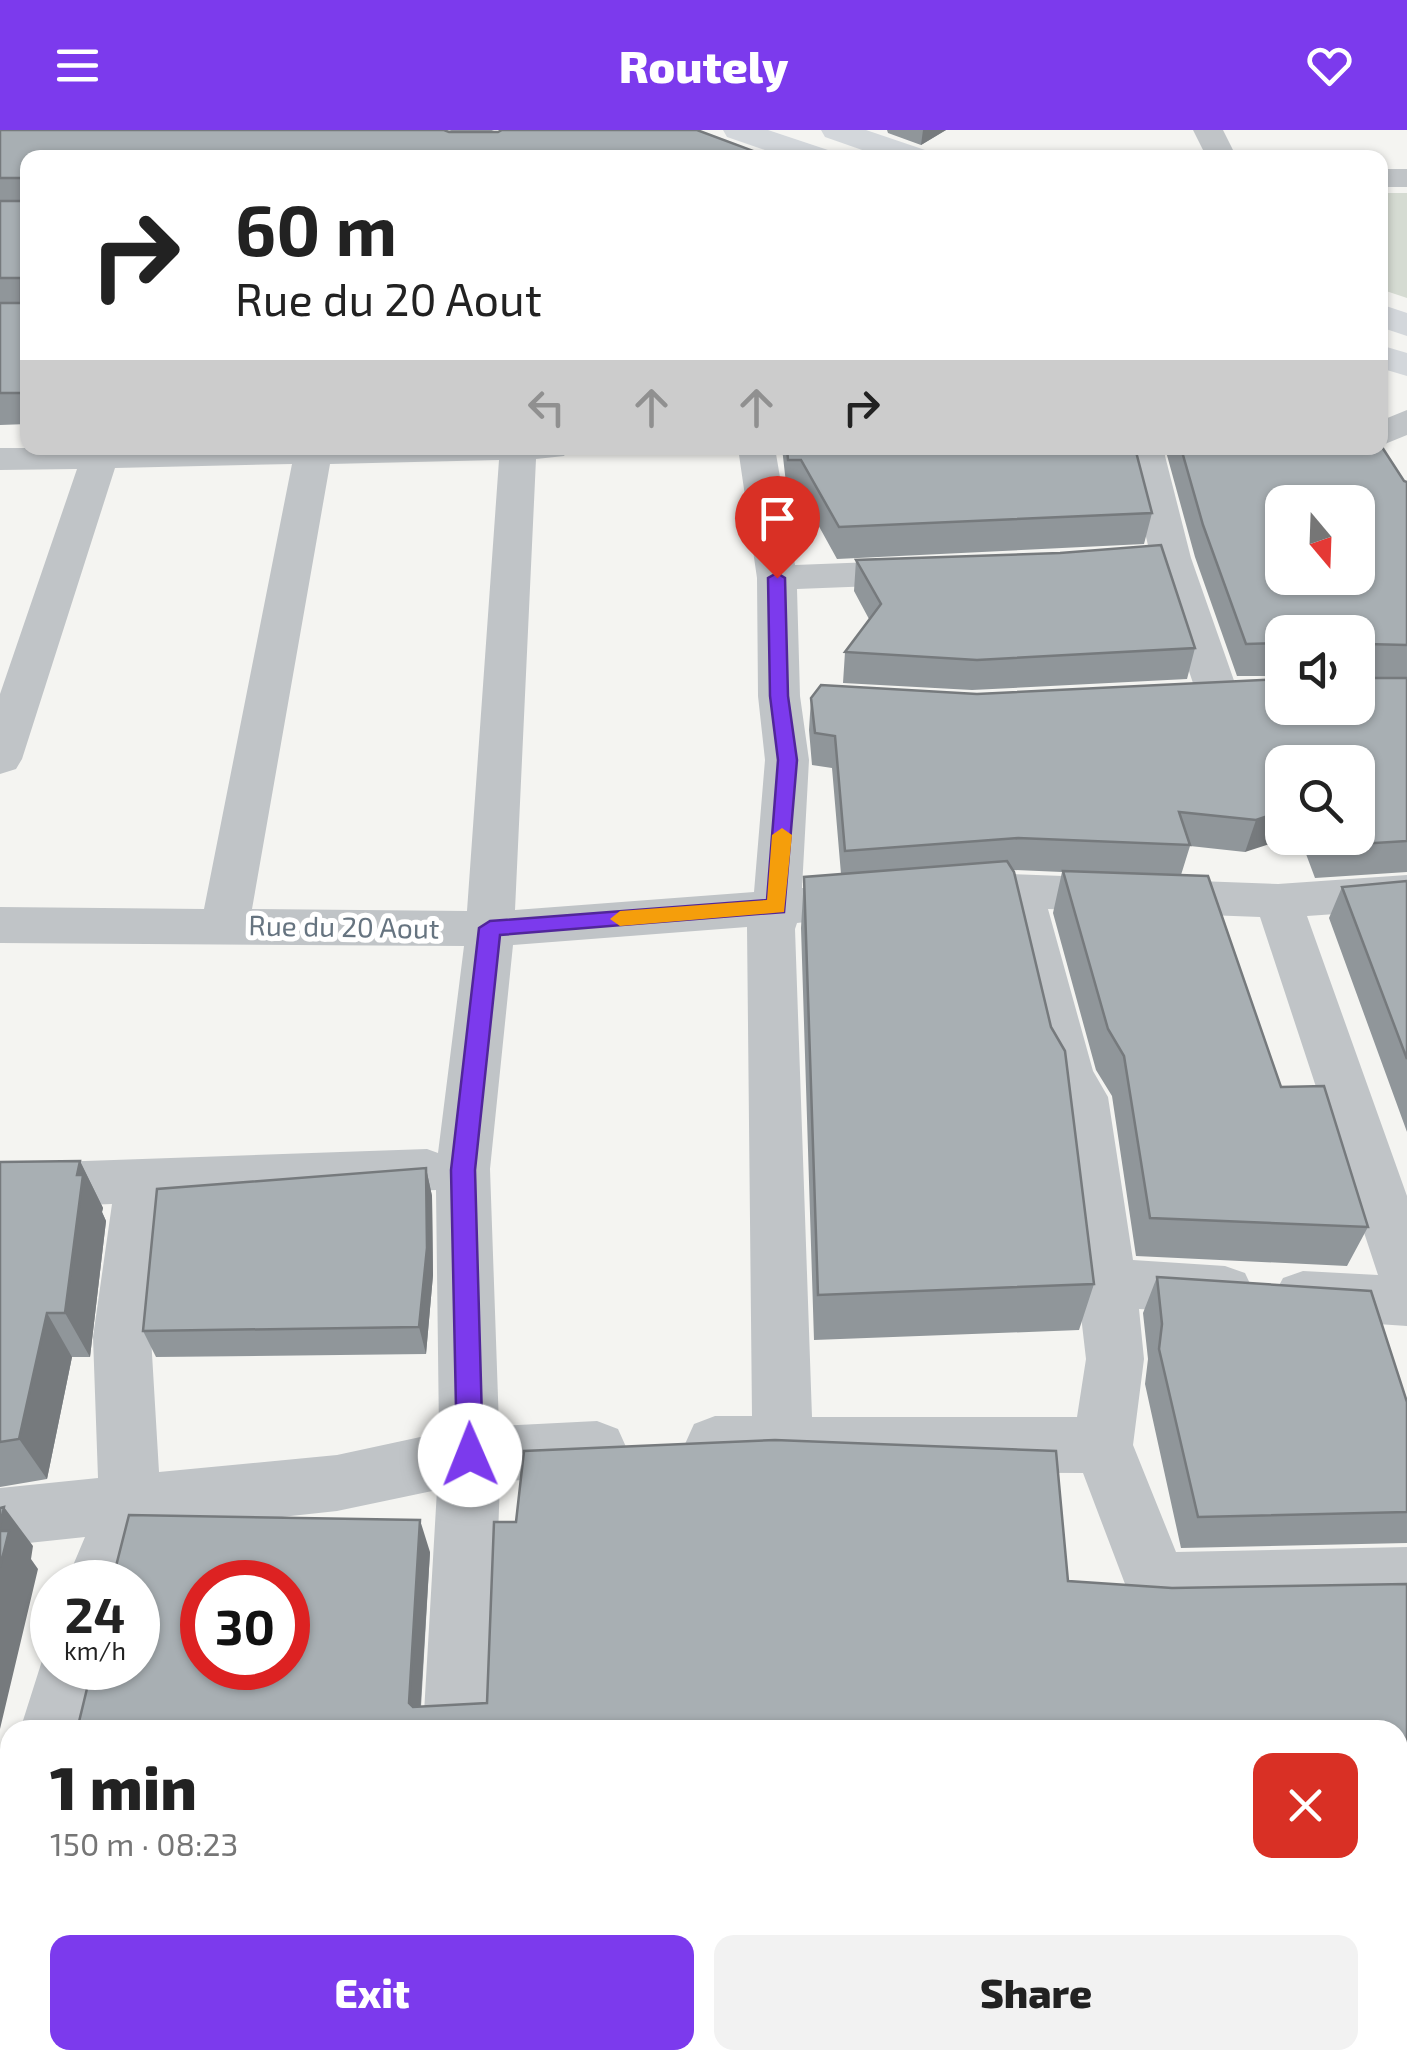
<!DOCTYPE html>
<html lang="en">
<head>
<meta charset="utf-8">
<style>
	:root { --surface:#fff; --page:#f2f2f2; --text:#222; --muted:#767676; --accent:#7c3aed }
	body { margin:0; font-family:"Exo 2",sans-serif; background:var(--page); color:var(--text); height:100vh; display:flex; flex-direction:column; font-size:38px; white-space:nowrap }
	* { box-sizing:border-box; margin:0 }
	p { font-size:32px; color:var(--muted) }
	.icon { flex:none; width:55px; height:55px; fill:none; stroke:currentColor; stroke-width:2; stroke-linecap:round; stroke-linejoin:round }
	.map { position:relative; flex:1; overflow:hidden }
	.sheet { position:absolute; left:0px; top:1590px; width:1408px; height:350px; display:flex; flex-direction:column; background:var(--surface); border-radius:30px 30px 0 0; box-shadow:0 2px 8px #0004 }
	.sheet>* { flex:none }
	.banner { position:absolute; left:20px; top:20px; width:1368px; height:305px; border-radius:20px; box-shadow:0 2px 8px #0004; background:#fff; color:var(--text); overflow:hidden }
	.needle { width:65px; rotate:161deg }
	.controls { position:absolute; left:1265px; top:355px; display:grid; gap:20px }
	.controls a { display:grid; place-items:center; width:110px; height:110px; border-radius:20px; background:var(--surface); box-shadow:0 2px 8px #0004; font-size:50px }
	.speed { position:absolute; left:30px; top:1430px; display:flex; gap:20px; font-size:50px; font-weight:700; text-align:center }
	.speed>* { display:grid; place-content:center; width:130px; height:130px; border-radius:50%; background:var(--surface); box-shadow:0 2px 8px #0004; line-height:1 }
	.speed small { font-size:25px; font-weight:400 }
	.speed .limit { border:15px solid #d22; background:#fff; color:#111 }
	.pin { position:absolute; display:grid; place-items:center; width:85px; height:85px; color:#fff; margin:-102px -42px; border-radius:50% 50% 50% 0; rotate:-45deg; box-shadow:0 0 10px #0007 }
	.pin .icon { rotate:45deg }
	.me { position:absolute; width:110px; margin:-55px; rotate:359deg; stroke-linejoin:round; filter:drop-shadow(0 0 8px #0008) }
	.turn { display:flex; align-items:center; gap:35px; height:210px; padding:0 50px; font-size:45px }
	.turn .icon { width:130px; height:130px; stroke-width:2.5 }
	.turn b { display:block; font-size:70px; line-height:85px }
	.lanes { display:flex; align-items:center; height:95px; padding:0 50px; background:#0003; justify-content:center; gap:50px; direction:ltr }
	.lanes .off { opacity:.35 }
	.round { display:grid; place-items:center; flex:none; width:105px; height:105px; border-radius:20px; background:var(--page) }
	.overview { display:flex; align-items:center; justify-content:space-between; height:170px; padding:0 50px }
	h1 { font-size:60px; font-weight:800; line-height:75px }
	.primary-button { display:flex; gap:20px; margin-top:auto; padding:20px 50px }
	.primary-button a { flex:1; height:115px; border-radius:20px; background:var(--accent); color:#fff; font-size:40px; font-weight:800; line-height:115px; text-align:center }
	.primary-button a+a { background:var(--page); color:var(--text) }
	header { display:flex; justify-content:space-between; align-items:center; height:130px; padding:0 50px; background:var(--accent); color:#fff; font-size:45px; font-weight:800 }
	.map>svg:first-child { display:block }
	.green { fill:#d5dbd2 }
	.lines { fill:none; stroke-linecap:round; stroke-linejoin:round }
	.minor { fill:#c0c4c7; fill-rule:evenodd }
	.primary { fill:#d3d7db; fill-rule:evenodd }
	.wall { fill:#90969a }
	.shaded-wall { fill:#767a7d }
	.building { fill:#a8afb3; stroke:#767a7d; stroke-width:2.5; fill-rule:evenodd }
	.route { fill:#7c3aed; stroke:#51269a; stroke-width:2.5 }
	.slow { fill:#f59e0b }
	.labels { text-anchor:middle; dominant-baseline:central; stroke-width:10; stroke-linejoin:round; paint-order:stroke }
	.street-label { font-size:28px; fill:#667480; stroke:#fff }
</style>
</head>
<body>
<header><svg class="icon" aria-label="menu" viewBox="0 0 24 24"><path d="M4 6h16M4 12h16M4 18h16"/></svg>Routely<svg class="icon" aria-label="heart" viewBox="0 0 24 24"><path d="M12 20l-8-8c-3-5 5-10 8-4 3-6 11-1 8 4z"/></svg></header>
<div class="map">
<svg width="1407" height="1940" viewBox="0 0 1407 1940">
	<rect width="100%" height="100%" fill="#f4f4f1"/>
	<!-- green -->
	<path class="green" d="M 1380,63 L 1407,63 L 1407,168 L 1380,159 Z"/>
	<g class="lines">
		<!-- minor -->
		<path class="minor" d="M 1193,0 L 1223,0 L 1237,28 L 1207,28 Z
			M 1380,39 L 1407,39 L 1407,57 L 1380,57 Z
			M 1407,280 L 1407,305 L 1380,316 L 1380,291 Z
			M 0,318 L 569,318 L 564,326 L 536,329 L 515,780 L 754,762 L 765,630 L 758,566 L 757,448 L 738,318 L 775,318 L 795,435 L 925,430 L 939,434 L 945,442 L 939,450 L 925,454 L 797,459 L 800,566 L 809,630 L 802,758 L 871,753 L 888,758 L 895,770 L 888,782 L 797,793 L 795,799 L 812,1287 L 1077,1287 L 1086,1229 L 1056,970 L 1042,946 L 1007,792 L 999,779 L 949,782 L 932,777 L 925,765 L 932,753 L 1012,744 L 1278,754 L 1407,745 L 1407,779 L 1307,786 L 1407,1066 L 1407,1196 L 1303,1189 L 1283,1182 L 1274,1165 L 1283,1148 L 1303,1141 L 1378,1145 L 1260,787 L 1048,779 L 1093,941 L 1108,967 L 1133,1130 L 1225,1136 L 1245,1143 L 1253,1160 L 1245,1177 L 1225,1184 L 1139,1179 L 1144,1229 L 1133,1315 L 1176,1422 L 1407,1417 L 1407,1479 L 1156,1484 L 1133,1475 L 1083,1343 L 715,1342 L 694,1334 L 685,1314 L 694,1294 L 715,1286 L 752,1286 L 747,797 L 513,815 L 490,1039 L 499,1296 L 597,1291 L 618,1299 L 627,1319 L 618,1339 L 597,1347 L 500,1351 L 491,1600 L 423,1600 L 437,1360 L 337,1381 L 150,1401 L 130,1452 L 66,1452 L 85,1407 L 0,1416 L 0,1358 L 98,1348 L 93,1207 L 112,1074 L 0,1078 L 0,1034 L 427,1019 L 438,1023 L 464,816 L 0,813 L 0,777 L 204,779 L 292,334 L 115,338 L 22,629 L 16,639 L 0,644 L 0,564 L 77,339 L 0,340 ZM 499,330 L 467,781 L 252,779 L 330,334 ZM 436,1060 L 439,1303 L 337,1325 L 159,1342 L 151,1207 L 167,1072 Z
			M 1125,318 L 1163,318 L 1191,428 L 1238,562 L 1232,572 L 1217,576 L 1202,572 L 1196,562 L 1151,428 Z
			M 52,1513 L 52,1538 L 103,1538 L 88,1600 L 20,1600 L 47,1515 Z
			M 10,1744 L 10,1852 L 0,1856 L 0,1748 Z
			M 1407,1818 L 1407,1892 L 1398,1893 L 1398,1819 Z
			M 398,1930 L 474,1930 L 473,1940 L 397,1940 Z"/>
		<!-- primary -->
		<path class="primary" d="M 723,0 L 768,0 L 831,21 L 835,28 L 788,28 L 727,7 Z
			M 821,0 L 866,0 L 928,21 L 932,28 L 885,28 L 825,7 Z
			M 1380,174 L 1407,183 L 1407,206 L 1380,197 Z
			M 1380,215 L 1407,223 L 1407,246 L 1380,238 Z"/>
	</g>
	<!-- wall -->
	<path class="wall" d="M 0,0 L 449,2 L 455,2 L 448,0 L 494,0 L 489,2 L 697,0 L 28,28 L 28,294 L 0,295 Z
		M 887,0 L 946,0 L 921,15 L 888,3 Z
		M 782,318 L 1135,318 L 1152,383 L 1144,414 L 837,429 L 800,362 L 787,362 Z
		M 1165,318 L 1380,318 L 1404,351 L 1407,352 L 1407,547 L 1367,547 L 1407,548 L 1407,742 L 1315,748 L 1300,708 L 1358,708 L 1358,632 L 1245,722 L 1190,716 L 1181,745 L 1281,957 L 1368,1097 L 1347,1136 L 1136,1126 L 1112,966 L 1096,940 L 1053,783 L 1062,742 L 1013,740 L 1094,1154 L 1079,1200 L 814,1210 L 801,798 L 804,747 L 841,744 L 832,638 L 812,635 L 809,600 L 811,568 L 977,564 L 1358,578 L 1282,502 L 1282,546 L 1237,546 L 1195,427 Z
		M 856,430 L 1195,518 L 1187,549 L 972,560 L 843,553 L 845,522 L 869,489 L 854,461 Z
		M 1407,751 L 1407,1002 L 1329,788 L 1342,757 Z
		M 80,1031 L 103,1078 L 102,1082 L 106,1091 L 90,1227 L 72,1227 L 47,1349 L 0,1357 L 0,1032 Z
		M 426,1038 L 432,1066 L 433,1145 L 426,1224 L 156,1227 L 143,1201 Z
		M 1157,1147 L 1407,1272 L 1407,1413 L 1181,1418 L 1145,1254 L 1148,1229 L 1143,1183 Z
		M 430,1422 L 421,1577 L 487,1573 L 1068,1451 L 1172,1458 L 1407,1454 L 1407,1770 L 1398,1770 L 1398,1600 L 77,1600 Z
		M 1407,1893 L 1407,1940 L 1404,1940 L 1398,1909 L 1398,1899 Z
		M 1034,1930 L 1251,1930 L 1253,1940 L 1035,1940 Z"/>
	<!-- shaded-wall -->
	<path class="shaded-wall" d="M 923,0 L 946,0 L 921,15 Z
		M 1282,681 L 1282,708 L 1288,708 L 1245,722 L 1256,690 Z
		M 80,1031 L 103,1078 L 102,1082 L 106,1091 L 90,1227 L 65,1183 L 77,1045 Z
		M 426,1038 L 432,1066 L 433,1145 L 426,1224 L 419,1197 Z
		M 47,1183 L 72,1227 L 47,1349 L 19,1309 Z
		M 4,1377 L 33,1416 L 31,1429 L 38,1439 L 0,1599 L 0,1397 Z
		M 420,1390 L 430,1422 L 419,1600 L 409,1573 Z
		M 354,1930 L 370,1930 L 368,1940 L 352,1940 Z"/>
	<!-- building -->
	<path class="building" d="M 0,0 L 444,0 L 449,2 L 498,2 L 502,0 L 697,0 L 772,28 L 28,28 L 28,263 L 0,263 L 0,173 L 21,173 L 21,148 L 0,148 L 0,71 L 22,71 L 22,48 L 0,48 Z
		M 1380,314 L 1404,351 L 1407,352 L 1407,515 L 1367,514 L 1367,548 L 1407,548 L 1407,711 L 1327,716 L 1324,708 L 1358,708 L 1358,632 L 1282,632 L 1282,681 L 1256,690 L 1179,682 L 1190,715 L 1018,708 L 845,721 L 835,606 L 815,603 L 811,568 L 821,555 L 977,564 L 1282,549 L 1282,578 L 1358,578 L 1358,502 L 1282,502 L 1282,513 L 1246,514 L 1203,395 L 1181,318 L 1380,318 ZM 1282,372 L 1358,372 L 1358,448 L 1282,448 Z
		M 787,318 L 1135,318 L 1152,383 L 839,397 L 801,330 L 788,330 Z
		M 1161,415 L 1195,518 L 977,530 L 845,522 L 881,474 L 856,430 L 1060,423 Z
		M 1007,731 L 1014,742 L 1051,897 L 1065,921 L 1094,1154 L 818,1165 L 804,747 Z
		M 1063,741 L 1208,746 L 1281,957 L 1324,956 L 1368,1097 L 1150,1088 L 1124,926 L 1108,899 Z
		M 1407,751 L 1407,929 L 1342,757 Z
		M 80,1031 L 77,1045 L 83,1045 L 65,1183 L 47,1183 L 19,1309 L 0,1312 L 0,1032 Z
		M 426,1038 L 427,1118 L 419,1197 L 143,1201 L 157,1059 Z
		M 1157,1147 L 1371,1161 L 1407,1272 L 1407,1382 L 1198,1387 L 1159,1219 L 1162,1194 Z
		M 775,1310 L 1056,1321 L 1068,1451 L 1172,1458 L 1407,1454 L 1407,1747 L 1398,1747 L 1398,1600 L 77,1600 L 92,1538 L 138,1538 L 138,1452 L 112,1452 L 129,1385 L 420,1390 L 409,1573 L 413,1577 L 487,1573 L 494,1392 L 516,1392 L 524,1321 ZM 202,1452 L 288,1452 L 288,1538 L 202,1538 Z
		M 4,1377 L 0,1397 L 0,1378 Z
		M 0,1401 L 9,1401 L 0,1437 Z
		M 10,1875 L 10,1930 L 354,1930 L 352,1940 L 0,1940 L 0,1916 Z
		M 1046,1930 L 1251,1930 L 1253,1940 L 1047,1940 Z
		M 909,1935 L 910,1940 L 863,1940 Z"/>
	<!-- route -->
	<path class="route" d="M 777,443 L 785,448 L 788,566 L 797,630 L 784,782 L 500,805 L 475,1040 L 483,1325 L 479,1334 L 470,1337 L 460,1334 L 457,1325 L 451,1040 L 479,798 L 490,791 L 767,770 L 778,630 L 770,566 L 768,448 Z"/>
	<!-- slow -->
	<path class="slow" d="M 782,698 L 792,705 L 784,782 L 620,796 L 610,789 L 620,781 L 767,770 L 772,705 Z"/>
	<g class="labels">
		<!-- street labels -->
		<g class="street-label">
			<text transform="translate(344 796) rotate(1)">Rue du 20 Aout</text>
		</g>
	</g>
</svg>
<div class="controls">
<a><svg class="needle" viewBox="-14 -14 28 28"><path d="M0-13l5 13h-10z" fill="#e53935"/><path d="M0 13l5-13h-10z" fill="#767676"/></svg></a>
<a><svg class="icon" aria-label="sound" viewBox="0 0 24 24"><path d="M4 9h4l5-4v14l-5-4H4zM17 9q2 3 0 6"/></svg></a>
<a><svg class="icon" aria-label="search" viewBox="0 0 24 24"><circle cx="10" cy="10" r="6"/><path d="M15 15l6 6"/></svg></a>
</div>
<div class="speed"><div>24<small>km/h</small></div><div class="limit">30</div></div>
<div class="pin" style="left:777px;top:448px;background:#d93025"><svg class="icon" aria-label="arrive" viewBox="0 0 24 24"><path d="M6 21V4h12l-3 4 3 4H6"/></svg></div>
<svg class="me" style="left:470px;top:1325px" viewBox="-20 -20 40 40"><circle r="19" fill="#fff"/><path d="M0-13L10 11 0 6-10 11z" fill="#7c3aed"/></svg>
<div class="banner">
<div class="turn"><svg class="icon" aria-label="right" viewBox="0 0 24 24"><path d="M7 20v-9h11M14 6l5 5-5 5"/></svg><div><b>60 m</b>Rue du 20 Aout</div></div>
<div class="lanes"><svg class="icon off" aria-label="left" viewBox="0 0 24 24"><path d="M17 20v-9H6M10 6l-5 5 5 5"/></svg><svg class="icon off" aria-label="ahead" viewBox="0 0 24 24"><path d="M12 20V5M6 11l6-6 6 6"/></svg><svg class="icon off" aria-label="ahead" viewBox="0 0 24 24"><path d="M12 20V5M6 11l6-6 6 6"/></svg><svg class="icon" aria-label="right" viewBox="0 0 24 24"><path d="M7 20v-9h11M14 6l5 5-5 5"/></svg></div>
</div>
<section class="sheet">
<div class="overview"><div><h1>1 min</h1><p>150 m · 08:23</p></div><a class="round" style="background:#d93025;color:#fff"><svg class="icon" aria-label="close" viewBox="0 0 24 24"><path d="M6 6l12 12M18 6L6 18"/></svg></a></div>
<div class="primary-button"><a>Exit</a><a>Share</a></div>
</section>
</div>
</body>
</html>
